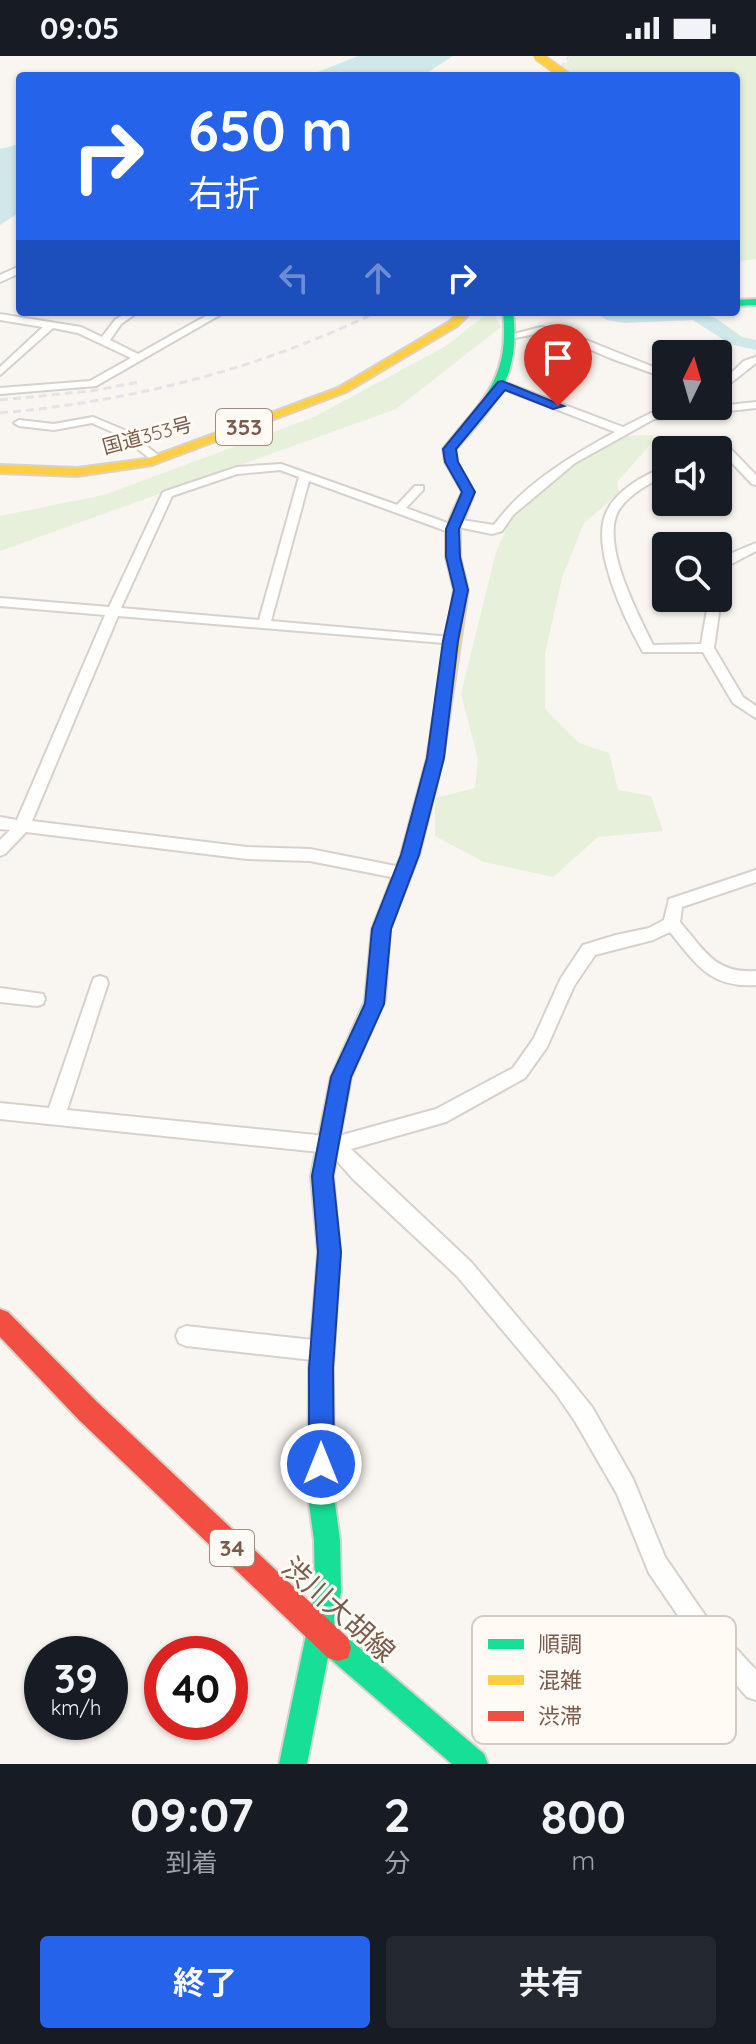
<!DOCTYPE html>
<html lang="ja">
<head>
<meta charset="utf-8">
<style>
	:root { --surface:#171b24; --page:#242831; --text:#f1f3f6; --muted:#9ea1a6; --accent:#2563eb }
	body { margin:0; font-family:Quicksand,"Noto Sans JP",sans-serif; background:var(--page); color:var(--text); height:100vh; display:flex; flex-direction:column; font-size:30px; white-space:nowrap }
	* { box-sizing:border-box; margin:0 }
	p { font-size:26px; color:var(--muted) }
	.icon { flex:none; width:44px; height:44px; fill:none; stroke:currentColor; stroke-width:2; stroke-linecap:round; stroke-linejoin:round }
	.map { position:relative; height:1708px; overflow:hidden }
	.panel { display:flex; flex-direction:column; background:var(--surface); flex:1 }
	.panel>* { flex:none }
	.banner { position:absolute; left:16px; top:16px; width:724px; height:244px; border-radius:8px; box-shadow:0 2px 6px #0004; background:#2563eb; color:#fff; overflow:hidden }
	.needle { width:52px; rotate:5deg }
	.controls { position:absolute; left:652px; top:284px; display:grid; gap:16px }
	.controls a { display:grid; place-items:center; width:80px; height:80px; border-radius:8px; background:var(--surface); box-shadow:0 2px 6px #0004; font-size:40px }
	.speed { position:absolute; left:24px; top:1580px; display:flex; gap:16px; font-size:40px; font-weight:700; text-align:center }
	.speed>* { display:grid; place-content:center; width:104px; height:104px; border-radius:50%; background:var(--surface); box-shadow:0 2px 6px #0004; line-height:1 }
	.speed small { font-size:20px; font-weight:400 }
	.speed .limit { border:12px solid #d22; background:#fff; color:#111 }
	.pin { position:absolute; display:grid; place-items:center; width:68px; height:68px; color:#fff; margin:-82px -34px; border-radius:50% 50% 50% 0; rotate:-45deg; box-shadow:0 0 8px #0007 }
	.pin .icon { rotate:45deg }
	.me { position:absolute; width:88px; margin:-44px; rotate:0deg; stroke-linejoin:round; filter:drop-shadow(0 0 6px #0008) }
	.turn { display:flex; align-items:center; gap:28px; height:168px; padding:0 40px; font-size:36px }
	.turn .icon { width:104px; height:104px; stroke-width:2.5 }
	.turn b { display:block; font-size:56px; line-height:68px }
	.lanes { display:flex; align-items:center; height:76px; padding:0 40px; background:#0003; justify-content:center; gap:40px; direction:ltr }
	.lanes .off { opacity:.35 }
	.eta { display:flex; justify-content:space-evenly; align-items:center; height:136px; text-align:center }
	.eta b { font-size:48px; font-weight:700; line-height:56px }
	.primary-button { display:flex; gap:16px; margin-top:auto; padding:16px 40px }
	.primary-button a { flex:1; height:92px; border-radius:8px; background:var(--accent); color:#fff; font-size:32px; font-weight:700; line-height:92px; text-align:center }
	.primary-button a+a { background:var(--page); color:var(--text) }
	.status { display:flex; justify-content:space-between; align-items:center; height:56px; padding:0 40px; background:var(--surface); direction:ltr }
	.status svg { height:22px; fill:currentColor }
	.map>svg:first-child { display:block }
	.green { fill:#e7f0db }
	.water { fill:#d0e8ea }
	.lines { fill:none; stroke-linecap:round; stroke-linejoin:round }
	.river { fill:#d0e8ea; fill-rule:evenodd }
	.street-casing { stroke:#d7d1cb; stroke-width:4 }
	.fast-casing { stroke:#d9d2cb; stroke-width:4 }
	.slow-casing { stroke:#d9d2cb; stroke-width:4 }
	.jam-casing { stroke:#d9d2cb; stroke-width:4 }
	.street { fill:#fefefd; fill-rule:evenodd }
	.fast { fill:#16e098; fill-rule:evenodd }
	.slow { fill:#ffcf43; fill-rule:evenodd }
	.jam { fill:#f24e42; fill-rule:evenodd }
	.rail-far1 { stroke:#e6e3e7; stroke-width:2; stroke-dasharray:6 4; stroke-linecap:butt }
	.rail { stroke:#e6e3e7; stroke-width:3; stroke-dasharray:8 5; stroke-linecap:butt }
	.slow-bridge-casing { stroke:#d9d2cb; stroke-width:11; stroke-linecap:butt }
	.slow-bridge { stroke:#ffcf43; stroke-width:9 }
	.route { fill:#2563eb; stroke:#184099; stroke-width:2 }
	.labels { text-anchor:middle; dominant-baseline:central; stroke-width:6; stroke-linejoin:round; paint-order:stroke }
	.far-street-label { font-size:20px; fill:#7a5c4d; stroke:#fffaf3 }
	.shield { fill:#fffaf3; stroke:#a28b7f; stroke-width:2 }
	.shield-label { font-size:22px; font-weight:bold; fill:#7a5c4d }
	.near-street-label { font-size:28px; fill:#7a5c4d; stroke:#fffaf3 }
	.key { fill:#fffaf3; stroke:#d7cbc1; stroke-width:2 }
	.key-label { font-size:22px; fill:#7a5c4d }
</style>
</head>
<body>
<div class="status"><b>09:05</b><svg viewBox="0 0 49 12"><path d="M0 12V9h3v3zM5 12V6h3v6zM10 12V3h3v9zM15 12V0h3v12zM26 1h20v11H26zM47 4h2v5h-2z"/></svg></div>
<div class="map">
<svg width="756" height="1708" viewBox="0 0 756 1708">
	<rect width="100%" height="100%" fill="#f9f5f0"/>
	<!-- green -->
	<path class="green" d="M 571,0 L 756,0 L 756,203 L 736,206 L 736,20 L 571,20 L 561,14 Z
		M 489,256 L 493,256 L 501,271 L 396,353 L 0,495 L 0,460 L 104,439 L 314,361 L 446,290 Z
		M 653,379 L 651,388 L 617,426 L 619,437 L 584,467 L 562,522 L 545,598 L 545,653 L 579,687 L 609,697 L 618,734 L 651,740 L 663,775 L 598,781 L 553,821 L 484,806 L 435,780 L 435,742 L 475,732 L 478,703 L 461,638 L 496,496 L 514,456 L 572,409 L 622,380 Z"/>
	<!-- water -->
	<path class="water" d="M 358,0 L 453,0 L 422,20 L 308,20 Z
		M 20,88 L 20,156 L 0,169 L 0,93 Z"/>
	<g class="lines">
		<!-- river -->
		<path class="river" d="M 593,256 L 698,256 L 717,263 L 742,281 L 756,284 L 756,294 L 730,288 L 693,264 L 624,267 L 607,264 Z"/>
		<!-- street casing -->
		<g class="street-casing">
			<path id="street" d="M 20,210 L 20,217 L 0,226 L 0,219 Z
				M 127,256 L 138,256 L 121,268 L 110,284 L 138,298 L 213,256 L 225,256 L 96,330 L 0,338 L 0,332 L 90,325 L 131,302 L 78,277 L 53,272 L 0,319 L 0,311 L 43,271 L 0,264 L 0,258 L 81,271 L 102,281 L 115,264 Z
				M 541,271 L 566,276 L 666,316 L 666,322 L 610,302 L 559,280 L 541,277 L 515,282 L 510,279 Z
				M 756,301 L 756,307 L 718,337 L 718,329 L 744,305 Z
				M 498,327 L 506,327 L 623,371 L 651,357 L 756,346 L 756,352 L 654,363 L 575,407 L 513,459 L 502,475 L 492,478 L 458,471 L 457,476 L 449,476 L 309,425 L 271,565 L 451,581 L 458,585 L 456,588 L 118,560 L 32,765 L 247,791 L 310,793 L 401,811 L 407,813 L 409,817 L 407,821 L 401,823 L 310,805 L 247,803 L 26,776 L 5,798 L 0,800 L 0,784 L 10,774 L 0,773 L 0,761 L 17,764 L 105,559 L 0,550 L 0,542 L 109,551 L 163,436 L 237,411 L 281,408 L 397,449 L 415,430 L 423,430 L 423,434 L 406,452 L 450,468 L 455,463 L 494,469 C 524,428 571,400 615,376 L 498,331 ZM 280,414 L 299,421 L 259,564 L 121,552 L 172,440 L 237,418 Z
				M 93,361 L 129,376 L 163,403 L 153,405 L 121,380 L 92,367 L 54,374 L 19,370 L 14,367 L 19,364 L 54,368 Z
				M 712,382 L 720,382 L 756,419 L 756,429 L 752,428 L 715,389 L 708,394 L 694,394 Z
				M 666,411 L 666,419 C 650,427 631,437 620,452 C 598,484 638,558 653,589 L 701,588 L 709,542 L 718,542 L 719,539 L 721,542 L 714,592 L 743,641 L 756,650 L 756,662 L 733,647 L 703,596 L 643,596 C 625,564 589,490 607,455 C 617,434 645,418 666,411 Z
				M 756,487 L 756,495 L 718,515 L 720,502 Z
				M 756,814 L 756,826 L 682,851 L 680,866 C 704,894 715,918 756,915 L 756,929 C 710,932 696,908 670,876 L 653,884 L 595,899 L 574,930 L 547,991 L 525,1022 L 446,1066 L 351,1093 L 471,1206 L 571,1325 L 592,1351 L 633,1423 L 665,1501 L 704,1558 L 756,1614 L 756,1644 L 747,1641 L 688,1574 L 649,1517 L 617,1438 L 576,1367 L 557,1339 L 457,1220 L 353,1123 L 330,1097 L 0,1063 L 0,1047 L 49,1052 L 92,927 L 94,922 L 100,920 L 106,922 L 108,927 L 67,1054 L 335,1081 L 436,1053 L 513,1012 L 534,982 L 561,922 L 583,889 L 616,879 L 649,872 L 664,864 L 669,843 Z
				M 0,932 L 43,938 L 45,943 L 43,948 L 37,950 L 0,946 Z
				M 186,1270 L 322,1285 L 329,1288 L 332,1295 L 329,1302 L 322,1305 L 186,1290 L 179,1287 L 176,1280 L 179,1273 Z"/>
		</g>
		<!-- fast casing -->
		<g class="fast-casing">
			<path id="fast" d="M 756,243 L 756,249 L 736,250 L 736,244 Z
				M 503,256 L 513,256 C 521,319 496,349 455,394 L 457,406 L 474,436 L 468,453 L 461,457 L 454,453 L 462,436 L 445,406 L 443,393 C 482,344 510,324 503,256 Z
				M 375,936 L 382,938 L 385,944 L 351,1021 L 333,1120 L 340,1196 L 333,1312 L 334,1440 L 340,1484 L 341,1536 L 332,1581 L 338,1579 L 348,1582 L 484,1698 L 488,1708 L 452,1708 L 328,1601 L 307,1708 L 279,1708 L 315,1536 L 314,1484 L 308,1440 L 309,1312 L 318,1196 L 311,1120 L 331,1021 L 368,938 Z"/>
		</g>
		<!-- slow casing -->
		<g class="slow-casing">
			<path id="slow" d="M 460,256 L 471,256 L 457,270 L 346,336 L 152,409 L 77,420 L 0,417 L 0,409 L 77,412 L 146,403 L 338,332 L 449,266 Z
				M 461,449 L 468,453 L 460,473 L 460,501 L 468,534 L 443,702 L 419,799 L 390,873 L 385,944 L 382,950 L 375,952 L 368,950 L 365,944 L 372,873 L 401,799 L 427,702 L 454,534 L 446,501 L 446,473 L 454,453 Z"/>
		</g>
		<!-- jam casing -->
		<g class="jam-casing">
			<path id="jam" d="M 0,1253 L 8,1256 L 97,1346 L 348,1582 L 351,1592 L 348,1602 L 338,1605 L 328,1602 L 79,1364 L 0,1281 Z"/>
		</g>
		<!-- street -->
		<use href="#street" class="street"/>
		<!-- fast -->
		<use href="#fast" class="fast"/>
		<!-- slow -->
		<use href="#slow" class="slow"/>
		<!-- jam -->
		<use href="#jam" class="jam"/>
		<!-- rail-far1 -->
		<path class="rail-far1" d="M 555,20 L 569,0"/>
		<!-- rail -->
		<path class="rail" d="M 0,344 L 91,335 L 139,326
			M 0,357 C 133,345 256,314 377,256"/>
		<!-- slow-bridge casing -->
		<g class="slow-bridge-casing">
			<path id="slow-bridge" d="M 538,0 L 566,20"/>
		</g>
		<!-- slow-bridge -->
		<use href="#slow-bridge" class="slow-bridge"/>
	</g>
	<!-- route -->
	<path class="route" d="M 502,325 L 564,350 L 553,353 L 505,334 L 456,393 L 458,406 L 475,436 L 459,473 L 460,501 L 468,534 L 458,585 L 444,702 L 419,799 L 391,873 L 384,948 L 351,1021 L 333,1120 L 341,1196 L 333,1312 L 334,1408 L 330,1417 L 321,1421 L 313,1417 L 309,1408 L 309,1312 L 318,1196 L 312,1120 L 331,1021 L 365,948 L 372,873 L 401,799 L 427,702 L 443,585 L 454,534 L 446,501 L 446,473 L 462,436 L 445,406 L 443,393 L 498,326 Z"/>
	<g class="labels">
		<!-- far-street labels -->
		<g class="far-street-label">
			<text transform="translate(147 379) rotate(-15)">国道353号</text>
		</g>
		<!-- shield labels -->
		<g class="shield">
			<rect x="216" y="353" width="56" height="36" rx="6"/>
			<rect x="210" y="1474" width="44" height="36" rx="6"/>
		</g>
		<g class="shield-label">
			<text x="244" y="371">353</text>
			<text x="232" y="1492">34</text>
		</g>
		<!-- near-street labels -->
		<g class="near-street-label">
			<text transform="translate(339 1553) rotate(42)">渋川大胡線</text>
		</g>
	</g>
	<!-- legend -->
	<rect x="472" y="1560" width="264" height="128" rx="12" class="key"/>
	<rect x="488" y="1583" width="36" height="10" fill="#16e098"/>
	<rect x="488" y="1619" width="36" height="10" fill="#ffcf43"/>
	<rect x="488" y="1655" width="36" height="10" fill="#f24e42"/>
	<g class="key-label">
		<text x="538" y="1596">順調</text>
		<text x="538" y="1632">混雑</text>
		<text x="538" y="1668">渋滞</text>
	</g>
</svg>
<div class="controls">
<a><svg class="needle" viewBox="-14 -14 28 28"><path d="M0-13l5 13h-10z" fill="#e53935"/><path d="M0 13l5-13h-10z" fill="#9ea1a6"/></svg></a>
<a><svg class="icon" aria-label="sound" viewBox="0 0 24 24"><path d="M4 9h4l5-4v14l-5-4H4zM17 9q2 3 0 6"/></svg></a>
<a><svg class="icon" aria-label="search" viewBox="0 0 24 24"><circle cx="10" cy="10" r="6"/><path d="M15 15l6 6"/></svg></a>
</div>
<div class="speed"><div>39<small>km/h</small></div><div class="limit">40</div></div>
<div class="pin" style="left:558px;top:350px;background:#d93025"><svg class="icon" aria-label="arrive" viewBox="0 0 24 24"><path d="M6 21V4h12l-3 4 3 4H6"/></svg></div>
<svg class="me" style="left:321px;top:1408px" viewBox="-20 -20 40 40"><circle r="17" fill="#2563eb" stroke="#fff" stroke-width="3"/><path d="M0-11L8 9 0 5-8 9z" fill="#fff"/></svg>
<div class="banner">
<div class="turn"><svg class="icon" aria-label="right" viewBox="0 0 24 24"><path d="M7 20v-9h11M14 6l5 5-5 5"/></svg><div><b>650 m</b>右折</div></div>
<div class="lanes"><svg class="icon off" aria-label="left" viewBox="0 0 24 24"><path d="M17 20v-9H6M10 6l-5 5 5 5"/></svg><svg class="icon off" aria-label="ahead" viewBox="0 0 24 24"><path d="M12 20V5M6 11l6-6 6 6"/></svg><svg class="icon" aria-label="right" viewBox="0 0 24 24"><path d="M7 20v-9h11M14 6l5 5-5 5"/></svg></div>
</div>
</div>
<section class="panel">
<div class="eta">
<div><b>09:07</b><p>到着</p></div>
<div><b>2</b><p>分</p></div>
<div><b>800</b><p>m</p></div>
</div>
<div class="primary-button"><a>終了</a><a>共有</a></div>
</section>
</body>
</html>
